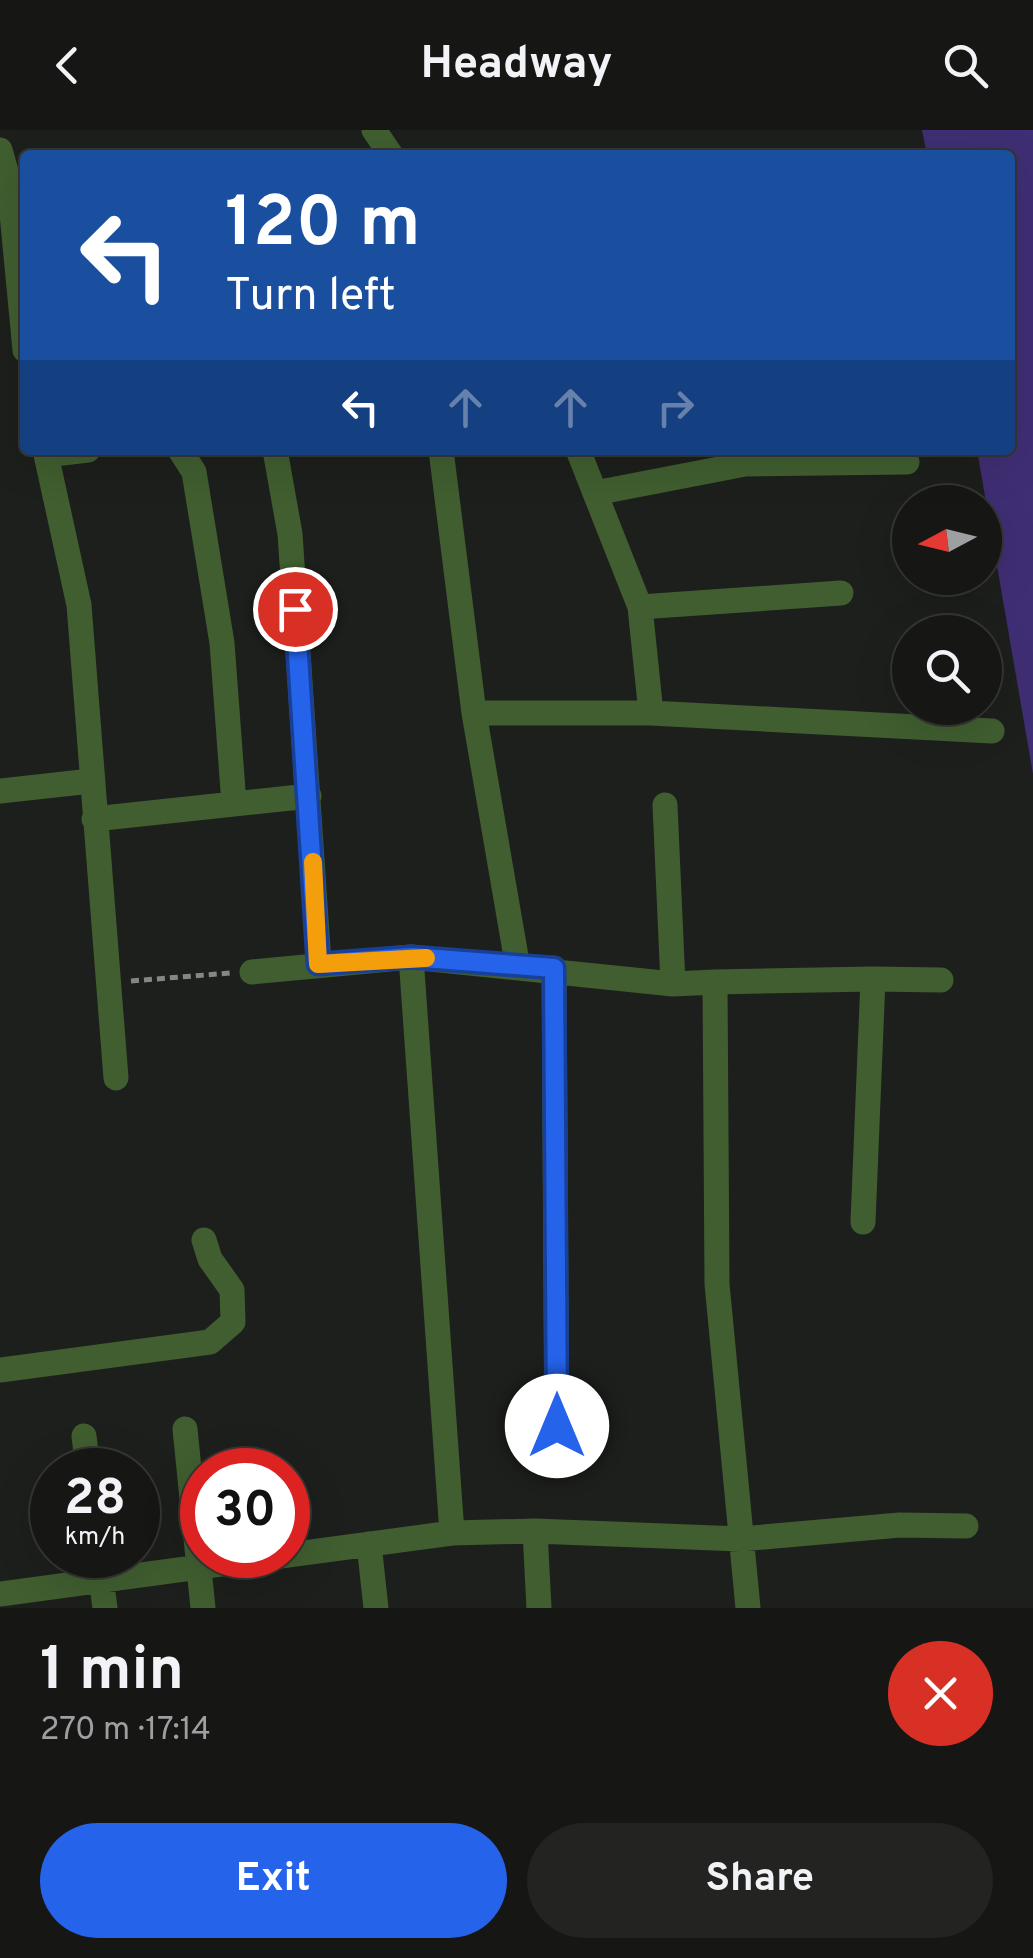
<!DOCTYPE html>
<html lang="en">
<head>
<meta charset="utf-8">
<style>
	:root { --surface:#161715; --page:#232422; --text:#f1f3f6; --muted:#9e9fa0; --line:#353634; --accent:#2563eb }
	body { margin:0; font-family:Overpass,sans-serif; background:var(--page); color:var(--text); height:100vh; display:flex; flex-direction:column; font-size:38px; white-space:nowrap }
	* { box-sizing:border-box; margin:0 }
	p { font-size:32px; color:var(--muted) }
	.icon { flex:none; width:55px; height:55px; fill:none; stroke:currentColor; stroke-width:2; stroke-linecap:round; stroke-linejoin:round }
	.map { position:relative; height:1478px; overflow:hidden }
	.drawer { display:flex; flex-direction:column; background:var(--surface); flex:1 }
	.drawer>* { flex:none }
	.hud { position:absolute; left:20px; top:20px; width:995px; height:305px; border-radius:10px; box-shadow:0 10px 40px #0002,0 0 0 2px var(--line); background:#1a4fa0; color:#fff; overflow:hidden }
	.needle { width:65px; rotate:263deg }
	.controls { position:absolute; left:892px; top:355px; display:grid; gap:20px }
	.controls a { display:grid; place-items:center; width:110px; height:110px; border-radius:50%; background:var(--surface); box-shadow:0 10px 40px #0002,0 0 0 2px var(--line); font-size:50px }
	.speed { position:absolute; left:30px; top:1318px; display:flex; gap:20px; font-size:50px; font-weight:700; text-align:center }
	.speed>* { display:grid; place-content:center; width:130px; height:130px; border-radius:50%; background:var(--surface); box-shadow:0 10px 40px #0002,0 0 0 2px var(--line); line-height:1 }
	.speed small { font-size:25px; font-weight:400 }
	.speed .limit { border:15px solid #d22; background:#fff; color:#111 }
	.pin { position:absolute; display:grid; place-items:center; width:85px; height:85px; color:#fff; margin:-42px; border:5px solid #fff; border-radius:50%; box-shadow:0 2px 10px #0007 }
	.me { position:absolute; width:110px; margin:-55px; rotate:0deg; stroke-linejoin:round; filter:drop-shadow(0 0 8px #0008) }
	.turn { display:flex; align-items:center; gap:35px; height:210px; padding:0 40px; font-size:45px }
	.turn .icon { width:130px; height:130px; stroke-width:2.5 }
	.turn b { display:block; font-size:70px; line-height:85px }
	.lanes { display:flex; align-items:center; height:95px; padding:0 40px; background:#0003; justify-content:center; gap:50px; direction:ltr }
	.lanes .off { opacity:.35 }
	.round { display:grid; place-items:center; flex:none; width:105px; height:105px; border-radius:52px; background:var(--page) }
	.headline { display:flex; align-items:center; justify-content:space-between; height:170px; padding:0 40px }
	h1 { font-size:60px; font-weight:700; line-height:75px }
	.primary-button { display:flex; gap:20px; margin-top:auto; padding:20px 40px }
	.primary-button a { flex:1; height:115px; border-radius:60px; background:var(--accent); color:#fff; font-size:40px; font-weight:700; line-height:115px; text-align:center }
	.primary-button a+a { background:var(--page); color:var(--text) }
	header { display:flex; justify-content:space-between; align-items:center; height:130px; padding:0 40px; background:var(--surface); font-size:45px; font-weight:700 }
	.map>svg:first-child { display:block }
	.water { fill:#402e74 }
	.lines { fill:none; stroke-linecap:round; stroke-linejoin:round }
	.path { stroke:#868785; stroke-width:5; stroke-dasharray:8 5; stroke-linecap:butt }
	.minor { stroke:#405e30; stroke-width:25 }
	.route-casing { stroke:#184099; stroke-width:25 }
	.route { stroke:#2563eb; stroke-width:18 }
	.slow { stroke:#f59e0b; stroke-width:18 }
</style>
</head>
<body>
<header><svg class="icon" aria-label="back" viewBox="0 0 24 24"><path d="M15 5l-7 7 7 7"/></svg>Headway<svg class="icon" aria-label="search" viewBox="0 0 24 24"><circle cx="10" cy="10" r="6"/><path d="M15 15l6 6"/></svg></header>
<div class="map">
<svg width="1033" height="1478" viewBox="0 0 1033 1478">
	<rect width="100%" height="100%" fill="#1d1f1c"/>
	<!-- water -->
	<path class="water" d="M 922,0 L 1033,0 L 1033,644 L 977,320 L 1010,320 L 1010,25 L 927,25 Z"/>
	<g class="lines">
		<!-- path -->
		<path class="path" d="M 131,851 L 230,843"/>
		<!-- minor -->
		<path class="minor" d="M 374,0 L 391,25
			M 0,20 L 9,52
			M 25,53 L 9,52 L 25,220
			M 45,320 L 79,475 L 116,948
			M 180,320 L 194,342 L 222,513 L 234,674
			M 275,320 L 290,404 L 319,834
			M 441,320 L 474,583 L 518,838
			M 578,320 L 640,477 L 651,583
			M 46,325 L 88,320
			M 595,363 L 745,334 L 907,332
			M 640,477 L 841,463
			M 474,583 L 651,583 L 992,601
			M 0,661 L 91,651
			M 665,675 L 673,854
			M 94,689 L 309,666
			M 411,827 L 452,1403 L 535,1401 L 539,1478
			M 554,838 L 557,1334
			M 252,842 L 411,827 L 673,854 L 715,852 L 717,1154 L 748,1478
			M 873,849 L 941,850
			M 715,852 L 873,849 L 863,1092
			M 0,1240 L 210,1212 L 233,1192 L 232,1160 L 210,1129 L 204,1110
			M 185,1299 L 203,1478
			M 84,1306 L 88,1340
			M 535,1401 L 741,1409 L 900,1395 L 966,1396
			M 369,1414 L 376,1478
			M 98,1425 L 105,1478
			M 0,1464 L 452,1403"/>
	</g>
	<g class="lines">
		<!-- route casing -->
		<g class="route-casing">
			<path id="route" d="M 295,479 L 318,834 L 411,827 L 554,838 L 557,1296"/>
		</g>
		<!-- route -->
		<use href="#route" class="route"/>
		<!-- slow -->
		<path class="slow" d="M 313,732 L 318,834 L 426,828"/>
	</g>
</svg>
<div class="controls">
<a><svg class="needle" viewBox="-14 -14 28 28"><path d="M0-13l5 13h-10z" fill="#e53935"/><path d="M0 13l5-13h-10z" fill="#9e9fa0"/></svg></a>
<a><svg class="icon" aria-label="search" viewBox="0 0 24 24"><circle cx="10" cy="10" r="6"/><path d="M15 15l6 6"/></svg></a>
</div>
<div class="speed"><div>28<small>km/h</small></div><div class="limit">30</div></div>
<div class="pin" style="left:295px;top:479px;background:#d93025"><svg class="icon" aria-label="arrive" viewBox="0 0 24 24"><path d="M6 21V4h12l-3 4 3 4H6"/></svg></div>
<svg class="me" style="left:557px;top:1296px" viewBox="-20 -20 40 40"><circle r="19" fill="#fff"/><path d="M0-13L10 11 0 6-10 11z" fill="#2563eb"/></svg>
<div class="hud">
<div class="turn"><svg class="icon" aria-label="left" viewBox="0 0 24 24"><path d="M17 20v-9H6M10 6l-5 5 5 5"/></svg><div><b>120 m</b>Turn left</div></div>
<div class="lanes"><svg class="icon" aria-label="left" viewBox="0 0 24 24"><path d="M17 20v-9H6M10 6l-5 5 5 5"/></svg><svg class="icon off" aria-label="ahead" viewBox="0 0 24 24"><path d="M12 20V5M6 11l6-6 6 6"/></svg><svg class="icon off" aria-label="ahead" viewBox="0 0 24 24"><path d="M12 20V5M6 11l6-6 6 6"/></svg><svg class="icon off" aria-label="right" viewBox="0 0 24 24"><path d="M7 20v-9h11M14 6l5 5-5 5"/></svg></div>
</div>
</div>
<section class="drawer">
<div class="headline"><div><h1>1 min</h1><p>270 m · 17:14</p></div><a class="round" style="background:#d93025;color:#fff"><svg class="icon" aria-label="close" viewBox="0 0 24 24"><path d="M6 6l12 12M18 6L6 18"/></svg></a></div>
<div class="primary-button"><a>Exit</a><a>Share</a></div>
</section>
</body>
</html>
